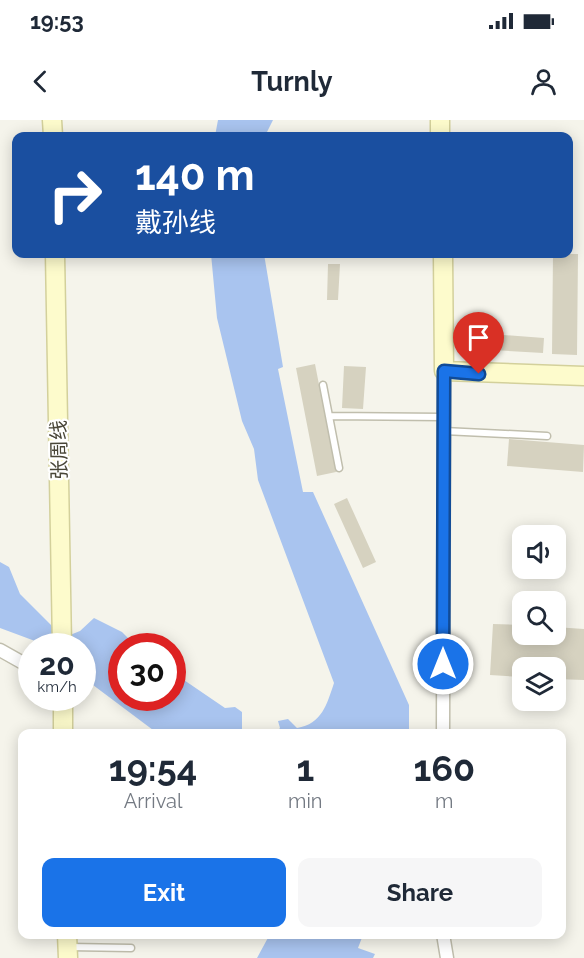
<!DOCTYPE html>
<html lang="en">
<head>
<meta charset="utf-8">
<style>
	:root { --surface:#fff; --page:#f6f6f7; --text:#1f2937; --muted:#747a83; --accent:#1a73e8 }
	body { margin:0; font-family:Raleway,"Noto Sans SC",sans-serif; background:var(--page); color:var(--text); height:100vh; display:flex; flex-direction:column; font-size:22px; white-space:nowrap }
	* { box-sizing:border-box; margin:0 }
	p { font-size:20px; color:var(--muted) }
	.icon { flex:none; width:33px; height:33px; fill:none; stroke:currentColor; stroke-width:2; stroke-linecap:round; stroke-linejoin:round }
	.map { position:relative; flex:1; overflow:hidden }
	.details { position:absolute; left:18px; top:609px; width:548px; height:210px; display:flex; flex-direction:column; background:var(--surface); border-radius:12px; box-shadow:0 3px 15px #0003 }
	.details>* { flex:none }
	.top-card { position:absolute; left:12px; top:12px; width:561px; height:126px; border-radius:12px; box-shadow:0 3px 15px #0003; background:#1a4fa0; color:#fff; overflow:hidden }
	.fabs { position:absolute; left:512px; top:405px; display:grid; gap:12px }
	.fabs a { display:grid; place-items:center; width:54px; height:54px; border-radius:12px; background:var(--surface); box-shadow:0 3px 15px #0003; font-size:30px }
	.speed { position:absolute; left:18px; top:513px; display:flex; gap:12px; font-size:30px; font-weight:700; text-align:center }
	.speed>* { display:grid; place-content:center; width:78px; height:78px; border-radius:50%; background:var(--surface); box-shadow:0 3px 15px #0003; line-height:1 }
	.speed small { font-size:15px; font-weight:400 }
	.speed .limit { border:9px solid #d22; background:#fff; color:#111 }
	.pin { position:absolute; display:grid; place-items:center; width:51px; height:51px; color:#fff; margin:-62px -26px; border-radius:50% 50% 50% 0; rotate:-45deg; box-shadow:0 0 6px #0007 }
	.pin .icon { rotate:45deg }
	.me { position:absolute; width:66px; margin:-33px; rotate:0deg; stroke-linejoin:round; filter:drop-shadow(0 0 4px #0008) }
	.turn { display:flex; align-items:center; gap:21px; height:126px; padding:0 24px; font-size:27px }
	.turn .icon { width:78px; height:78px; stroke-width:2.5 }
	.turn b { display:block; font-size:42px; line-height:51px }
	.eta { display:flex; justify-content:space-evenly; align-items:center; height:102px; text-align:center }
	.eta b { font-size:36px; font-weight:700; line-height:42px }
	.button { display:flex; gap:12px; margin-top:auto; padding:12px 24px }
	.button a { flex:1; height:69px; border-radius:12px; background:var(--accent); color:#fff; font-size:24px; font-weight:700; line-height:69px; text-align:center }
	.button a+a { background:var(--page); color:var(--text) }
	.status { display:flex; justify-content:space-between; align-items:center; height:42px; padding:0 30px; background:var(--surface); direction:ltr }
	.status svg { height:16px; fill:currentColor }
	header { display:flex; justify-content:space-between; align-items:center; height:78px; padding:0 24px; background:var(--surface); font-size:27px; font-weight:700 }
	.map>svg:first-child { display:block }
	.water { fill:#a9c4ef }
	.building { fill:#d6d2c0 }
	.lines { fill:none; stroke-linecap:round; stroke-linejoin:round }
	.lane-casing { stroke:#c0bead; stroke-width:9 }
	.street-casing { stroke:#c0bead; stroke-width:15 }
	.secondary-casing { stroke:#d3d09b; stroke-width:21 }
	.lane { stroke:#fff; stroke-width:6 }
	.street { stroke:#fff; stroke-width:12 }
	.secondary { stroke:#fdfbcc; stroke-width:18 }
	.route-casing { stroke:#114b97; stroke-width:15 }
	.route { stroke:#1a73e8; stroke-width:10 }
	.labels { text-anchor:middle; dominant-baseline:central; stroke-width:4.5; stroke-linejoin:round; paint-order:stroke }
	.street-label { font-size:20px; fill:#494638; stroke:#fff }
</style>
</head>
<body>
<div class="status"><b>19:53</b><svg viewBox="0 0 49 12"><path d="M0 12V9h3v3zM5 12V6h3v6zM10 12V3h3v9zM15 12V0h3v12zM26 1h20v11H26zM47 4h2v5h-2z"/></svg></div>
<header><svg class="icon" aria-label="back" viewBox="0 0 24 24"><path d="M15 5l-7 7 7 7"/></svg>Turnly<svg class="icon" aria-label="person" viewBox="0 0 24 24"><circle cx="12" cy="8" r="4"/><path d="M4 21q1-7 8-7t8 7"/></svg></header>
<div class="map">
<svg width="584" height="838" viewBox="0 0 584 838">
	<rect width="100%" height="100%" fill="#f5f4eb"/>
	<!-- water -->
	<path class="water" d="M 218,0 L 273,0 L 265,16 L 215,16 Z
		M 211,134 L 264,134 L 283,247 L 278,249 L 303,372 L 313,372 L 409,585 L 409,613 L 276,613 L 280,608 L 278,601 L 288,599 L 297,608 C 322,604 327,584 334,563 L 258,360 L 254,329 L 242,301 L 217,198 Z
		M 0,442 L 9,447 L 20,474 L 57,511 L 70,515 L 80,511 L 94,498 L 122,512 L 128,518 L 128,526 L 122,526 L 122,578 L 172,578 L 173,548 L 181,558 L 225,588 L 235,587 L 242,592 L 242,613 L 157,613 L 89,562 L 83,541 L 82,526 L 61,526 L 46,519 L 35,521 L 0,508 Z
		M 270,814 L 363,815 L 358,828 L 375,834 L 373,838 L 257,838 Z"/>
	<!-- building -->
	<path class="building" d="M 553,134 L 578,134 L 577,235 L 552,234 Z
		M 328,144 L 340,144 L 338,180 L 327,180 Z
		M 476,213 L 544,218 L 543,233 L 475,229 Z
		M 315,244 L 336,352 L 317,356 L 296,248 Z
		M 344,246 L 366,247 L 363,289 L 342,288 Z
		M 509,319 L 584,325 L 583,352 L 507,346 Z
		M 347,378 L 376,442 L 363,448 L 334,384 Z
		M 493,504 L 522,505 L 522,514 L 555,514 L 555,507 L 584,509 L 584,560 L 555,559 L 555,548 L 522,548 L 522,557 L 490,555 Z"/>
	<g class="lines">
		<!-- lane casing -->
		<g class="lane-casing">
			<path id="lane" d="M 323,265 L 339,348
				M 329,296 L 443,297
				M 444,311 L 547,316
				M 69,827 L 131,828"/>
		</g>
		<!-- street casing -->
		<g class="street-casing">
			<path id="street" d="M 0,530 L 32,548
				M 443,614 L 444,251
				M 443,814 L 447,838"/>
		</g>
		<!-- secondary casing -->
		<g class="secondary-casing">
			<path id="secondary" d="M 52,0 L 53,16
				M 440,0 L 440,16
				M 55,134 L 62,526
				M 443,134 L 444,251 L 584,256
				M 63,578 L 63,614
				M 67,814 L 68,838"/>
		</g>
		<!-- lane -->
		<use href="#lane" class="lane"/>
		<!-- street -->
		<use href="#street" class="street"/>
		<!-- secondary -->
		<use href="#secondary" class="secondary"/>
	</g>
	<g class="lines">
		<!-- route casing -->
		<g class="route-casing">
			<path id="route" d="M 443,544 L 444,251 L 479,254"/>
		</g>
		<!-- route -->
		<use href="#route" class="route"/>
	</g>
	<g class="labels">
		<!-- street labels -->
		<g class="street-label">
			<text transform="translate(59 330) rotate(-91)">张周线</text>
		</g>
	</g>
</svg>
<div class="fabs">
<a><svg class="icon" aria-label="sound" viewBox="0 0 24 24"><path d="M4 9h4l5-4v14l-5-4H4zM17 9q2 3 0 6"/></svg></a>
<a><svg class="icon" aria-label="search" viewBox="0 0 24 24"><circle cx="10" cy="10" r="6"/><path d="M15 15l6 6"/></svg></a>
<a><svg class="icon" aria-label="layers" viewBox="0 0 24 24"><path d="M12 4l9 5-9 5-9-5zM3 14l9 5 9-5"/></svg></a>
</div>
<div class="speed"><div>20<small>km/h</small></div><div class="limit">30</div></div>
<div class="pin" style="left:479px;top:254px;background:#d93025"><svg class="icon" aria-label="arrive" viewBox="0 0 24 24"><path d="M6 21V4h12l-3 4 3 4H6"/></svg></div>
<svg class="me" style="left:443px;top:544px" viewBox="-20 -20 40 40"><circle r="17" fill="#1a73e8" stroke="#fff" stroke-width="3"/><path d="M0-11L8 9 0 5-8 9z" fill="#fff"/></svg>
<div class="top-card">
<div class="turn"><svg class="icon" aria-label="right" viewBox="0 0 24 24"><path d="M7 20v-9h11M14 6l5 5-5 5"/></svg><div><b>140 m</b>戴孙线</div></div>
</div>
<section class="details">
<div class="eta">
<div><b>19:54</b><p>Arrival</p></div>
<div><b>1</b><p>min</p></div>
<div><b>160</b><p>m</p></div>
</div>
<div class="button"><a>Exit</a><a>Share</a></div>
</section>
</div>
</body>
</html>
